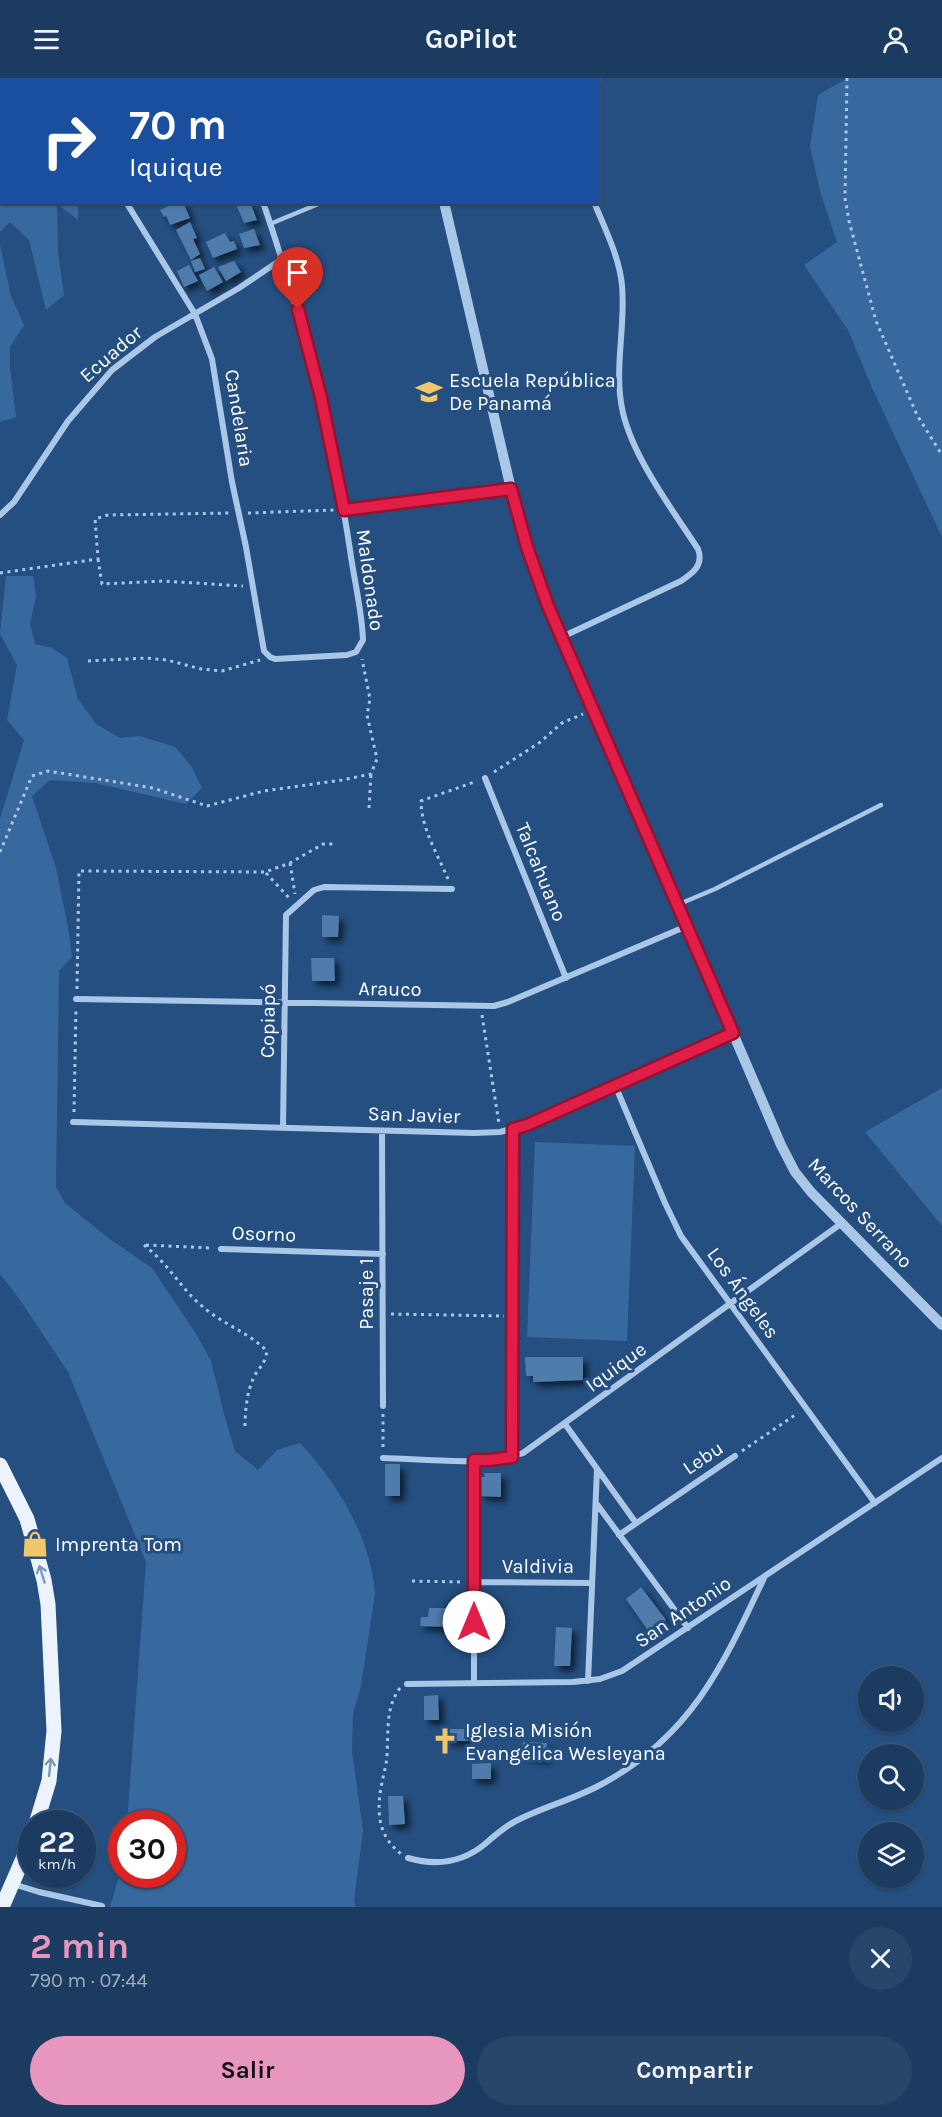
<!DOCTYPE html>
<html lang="es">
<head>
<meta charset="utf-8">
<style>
	:root { --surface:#1b3b60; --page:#284669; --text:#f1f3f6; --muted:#a0adbd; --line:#395575; --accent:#e797bd }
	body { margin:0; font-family:Karla,sans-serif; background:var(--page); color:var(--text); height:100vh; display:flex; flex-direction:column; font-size:22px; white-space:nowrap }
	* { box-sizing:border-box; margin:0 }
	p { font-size:20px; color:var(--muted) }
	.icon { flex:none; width:33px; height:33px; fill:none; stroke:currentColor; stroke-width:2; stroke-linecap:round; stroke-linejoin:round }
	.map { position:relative; height:1829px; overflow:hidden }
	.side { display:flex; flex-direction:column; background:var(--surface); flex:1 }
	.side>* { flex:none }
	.hud { position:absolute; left:0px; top:0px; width:600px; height:126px; box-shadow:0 2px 4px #0004,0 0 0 2px var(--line); background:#1a4fa0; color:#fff; overflow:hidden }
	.controls { position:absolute; left:858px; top:1588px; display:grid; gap:12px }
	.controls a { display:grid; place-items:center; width:66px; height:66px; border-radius:50%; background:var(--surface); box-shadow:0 2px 4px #0004,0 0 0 2px var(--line); font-size:30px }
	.speed { position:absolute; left:18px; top:1732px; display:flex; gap:12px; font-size:30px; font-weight:700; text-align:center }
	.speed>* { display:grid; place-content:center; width:78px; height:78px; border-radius:50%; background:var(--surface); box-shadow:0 2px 4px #0004,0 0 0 2px var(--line); line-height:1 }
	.speed small { font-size:15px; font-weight:400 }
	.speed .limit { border:9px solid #d22; background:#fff; color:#111 }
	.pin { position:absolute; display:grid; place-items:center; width:51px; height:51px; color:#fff; margin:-62px -26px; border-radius:50% 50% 50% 0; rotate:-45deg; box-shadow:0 0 6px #0007 }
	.pin .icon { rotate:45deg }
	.me { position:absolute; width:66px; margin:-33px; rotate:0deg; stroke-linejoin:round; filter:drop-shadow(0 0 4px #0008) }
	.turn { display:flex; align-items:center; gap:21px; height:126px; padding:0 30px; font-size:27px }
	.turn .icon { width:78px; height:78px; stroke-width:2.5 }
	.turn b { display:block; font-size:42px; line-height:51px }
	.round { display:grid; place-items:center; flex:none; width:63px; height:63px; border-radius:32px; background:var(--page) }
	.head { display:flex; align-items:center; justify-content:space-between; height:102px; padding:0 30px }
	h1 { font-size:36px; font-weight:700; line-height:45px; color:var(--accent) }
	.button { display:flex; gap:12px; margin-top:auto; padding:12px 30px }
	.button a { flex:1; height:69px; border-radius:36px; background:var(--accent); color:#111; font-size:24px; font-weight:700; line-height:69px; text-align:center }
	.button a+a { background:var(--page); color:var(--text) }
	header { display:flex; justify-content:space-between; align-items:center; height:78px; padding:0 30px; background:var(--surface); font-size:27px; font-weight:700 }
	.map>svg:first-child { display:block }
	.green { fill:#38699e }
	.building { fill:#507bab; filter:url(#shadow) }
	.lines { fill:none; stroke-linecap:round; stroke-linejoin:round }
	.path { stroke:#aac7e7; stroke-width:3; stroke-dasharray:3 4.5; stroke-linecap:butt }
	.service { stroke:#aac7e7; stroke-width:4.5 }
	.minor { stroke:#aac7e7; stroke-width:6 }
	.tertiary { stroke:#aac7e7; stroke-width:10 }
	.primary { stroke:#ecf3fd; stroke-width:15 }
	.oneway { stroke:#7e99b8 }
	.route-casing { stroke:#92132f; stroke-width:15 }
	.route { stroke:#e11d48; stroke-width:10 }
	.labels { text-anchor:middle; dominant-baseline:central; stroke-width:6; stroke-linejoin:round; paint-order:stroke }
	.street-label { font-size:20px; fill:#fff; stroke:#244f80 }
	.poi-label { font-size:20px; fill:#fff; stroke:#244f80; text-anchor:start }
</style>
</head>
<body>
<header><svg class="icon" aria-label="menu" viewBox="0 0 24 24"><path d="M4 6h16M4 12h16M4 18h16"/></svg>GoPilot<svg class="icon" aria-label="person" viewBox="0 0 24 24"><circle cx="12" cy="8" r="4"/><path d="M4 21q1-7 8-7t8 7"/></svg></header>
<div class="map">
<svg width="942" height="1829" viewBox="0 0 942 1829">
	<defs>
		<filter id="shadow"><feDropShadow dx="5" dy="5" stdDeviation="3" flood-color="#0009"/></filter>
	</defs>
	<rect width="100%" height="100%" fill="#244f80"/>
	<!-- green -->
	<path class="green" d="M 848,0 L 942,0 L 942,459 L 873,312 L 848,252 L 804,187 L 837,164 L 820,113 L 810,69 L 818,17 Z
		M 0,22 L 2,124 L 78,125 L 78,142 L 57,126 L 58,174 L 64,217 L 46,232 L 29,162 L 10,144 L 0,154 Z
		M 0,167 L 11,218 L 24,247 L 10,269 L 10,289 L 16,339 L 0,344 Z
		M 6,498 L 33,498 L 36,518 L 30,546 L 35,566 L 52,570 L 67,580 L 78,621 L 96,646 L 120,660 L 140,658 L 175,669 L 192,689 L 202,710 L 186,726 L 95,705 L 50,702 L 32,718 L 56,790 L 68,849 L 72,879 L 59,893 L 56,1109 L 65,1125 L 111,1162 L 152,1190 L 195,1254 L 211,1283 L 225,1340 L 235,1373 L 258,1392 L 277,1372 L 300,1365 C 337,1404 372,1462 375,1516 L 361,1608 L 353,1636 L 352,1674 L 363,1752 L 354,1823 L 356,1829 L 110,1829 L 121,1791 L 122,1797 L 172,1797 L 172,1746 L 127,1746 L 146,1484 L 68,1294 L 18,1219 L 0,1196 L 0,741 L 24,662 L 7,642 L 17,587 L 0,556 Z
		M 942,1010 L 942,1148 L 865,1054 Z
		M 535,1064 L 635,1068 L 627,1263 L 527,1259 Z"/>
	<!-- building -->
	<path class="building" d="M 177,124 L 183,124 L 190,140 L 170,147 L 166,137 L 164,139 L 160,132 Z
		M 242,124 L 250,124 L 257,142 L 244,145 L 236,126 Z
		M 190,144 L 197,160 L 193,161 L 200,176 L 191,182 L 176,152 Z
		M 254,151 L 260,167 L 244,170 L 239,156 Z
		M 225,155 L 230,164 L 234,163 L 237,171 L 213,180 L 206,164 Z
		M 200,180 L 205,191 L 195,194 L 191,183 Z
		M 234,183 L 241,194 L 226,203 L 218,189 Z
		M 189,187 L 198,203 L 184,209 L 177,193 Z
		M 214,189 L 223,204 L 207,213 L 199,197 Z
		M 322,837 L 339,838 L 338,859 L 322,859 Z
		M 311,880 L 334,880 L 335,903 L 312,903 Z
		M 525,1279 L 583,1279 L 583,1302 L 533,1304 L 533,1298 L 526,1298 Z
		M 385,1386 L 400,1386 L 400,1418 L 385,1418 Z
		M 484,1395 L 501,1395 L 501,1419 L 480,1418 L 480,1399 L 485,1399 Z
		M 641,1509 L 666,1542 L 649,1554 L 626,1521 Z
		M 429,1530 L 453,1530 L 451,1549 L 420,1548 L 421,1539 L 428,1539 Z
		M 556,1549 L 572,1550 L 570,1588 L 554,1588 Z
		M 438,1617 L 439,1642 L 424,1642 L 424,1618 Z
		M 445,1651 L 467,1651 L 468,1663 L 445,1663 Z
		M 523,1664 L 547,1665 L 546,1681 L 522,1678 Z
		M 491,1685 L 491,1701 L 472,1701 L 472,1686 Z
		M 388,1718 L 403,1718 L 405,1746 L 389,1747 Z"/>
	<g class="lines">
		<!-- path -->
		<path class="path" d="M 847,0 L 845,120 L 849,143 L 876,243 L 917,337 L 942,377
			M 248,435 L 335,432
			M 98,481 L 102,506 L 163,503 L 243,508
			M 0,495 L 98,481 L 95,441 L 108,437 L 230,435
			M 88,583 L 146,580 L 167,582 L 201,591 L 222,593 L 260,582
			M 494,694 L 539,665 L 562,645 L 583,636
			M 369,730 L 371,696
			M 0,774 L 32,698 L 48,693 L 153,710 L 207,728 L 264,713 L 342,702 L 371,696 L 377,681 L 367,637 L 370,621 L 362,581
			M 290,785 L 295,816
			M 266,795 L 290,821
			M 448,801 C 438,777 421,750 421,723 L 477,703
			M 77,911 L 79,793 L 265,794 L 290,785 L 323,766 L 336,766
			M 482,937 L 499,1046
			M 74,1034 L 76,929
			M 144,1167 C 151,1173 158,1179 164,1186 C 177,1200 187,1216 202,1228 C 222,1246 248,1254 267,1273 C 264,1289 260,1287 254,1299 C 247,1313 245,1333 245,1349
			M 146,1167 L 211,1170
			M 391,1236 L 504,1238
			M 383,1336 L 383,1372
			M 742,1373 L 798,1335
			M 412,1503 L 464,1504
			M 400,1610 C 383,1633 390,1660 386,1686 C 382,1705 377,1722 380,1741 C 382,1756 390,1767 401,1776"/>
		<!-- service -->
		<path class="service" d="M 270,146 L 323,124
			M 677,827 L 715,811 L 881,727"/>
		<!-- minor -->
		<path class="minor" d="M 64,0 L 65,2
			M 221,0 L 221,2
			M 543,0 L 544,2
			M 126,124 L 195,236 L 212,281 L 232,404 L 246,469 L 264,573 L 270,579 L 275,581 L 347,577 L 356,574 L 363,562 C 362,532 354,502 350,472 C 332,353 302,239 263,124
			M 344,432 L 511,411
			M 0,437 L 14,424 L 68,343 L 112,292 L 155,259 L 239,210 L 282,181
			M 562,559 L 681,503 C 693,495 704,487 698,471 C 672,431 634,381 623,335 C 613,293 626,249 622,207 C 619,178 605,151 594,124
			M 485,700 L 566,900
			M 76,921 L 494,928 L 508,924 L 687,848
			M 615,1007 L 665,1125 L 681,1158 L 875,1425
			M 73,1044 L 474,1055 L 500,1054 L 527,1047 L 733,955
			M 283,1050 L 286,837 L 314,812 L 324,809 L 452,811
			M 382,1053 L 383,1328
			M 221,1171 L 383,1176
			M 565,1346 L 636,1445
			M 512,1379 L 513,1051
			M 383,1380 C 423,1381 487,1389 523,1375 L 842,1145
			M 596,1425 L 688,1550
			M 619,1457 L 735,1378
			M 474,1504 L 592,1505
			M 588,1603 L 597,1391
			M 474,1605 L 474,1382
			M 407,1606 L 573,1604 L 600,1601 L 622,1593 L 942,1380
			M 408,1780 C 436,1788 462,1785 485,1766 C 494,1758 503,1750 514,1744 C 542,1729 573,1722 602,1706 C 691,1658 723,1588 764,1500
			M 13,1806 L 39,1814 L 102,1828"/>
		<!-- tertiary -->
		<path class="tertiary" d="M 403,0 L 404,2
			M 444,124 L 511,411 L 537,499 L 781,1067 L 795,1094 L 811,1114 L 942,1247"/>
		<!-- primary -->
		<path class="primary" d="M 0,1387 L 27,1441 L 44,1502 L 48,1526 L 54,1653 L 49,1703 L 36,1746
			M 2,1829 L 32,1760"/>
	</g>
	<!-- one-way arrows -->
	<defs><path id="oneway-shaft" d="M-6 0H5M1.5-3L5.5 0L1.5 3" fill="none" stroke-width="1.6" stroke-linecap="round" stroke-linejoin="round" transform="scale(1.5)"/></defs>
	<g class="oneway">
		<use href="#oneway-shaft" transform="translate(42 1496) rotate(-107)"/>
		<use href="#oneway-shaft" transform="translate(50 1689) rotate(-84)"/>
	</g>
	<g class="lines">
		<!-- route casing -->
		<g class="route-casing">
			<path id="route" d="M 298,231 L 321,320 L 344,432 L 511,411 L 527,469 L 548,528 L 733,955 L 527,1047 L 513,1051 L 512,1379 L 490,1382 L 474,1382 L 474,1544"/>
		</g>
		<!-- route -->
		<use href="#route" class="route"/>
	</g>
	<!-- icons -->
	<defs>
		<g id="school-bare" transform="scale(2.07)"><path d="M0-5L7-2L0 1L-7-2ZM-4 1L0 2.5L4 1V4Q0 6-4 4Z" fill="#f1c76d" stroke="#244f80" stroke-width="2.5" paint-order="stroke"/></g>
		<g id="shop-bare" transform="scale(2.07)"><path d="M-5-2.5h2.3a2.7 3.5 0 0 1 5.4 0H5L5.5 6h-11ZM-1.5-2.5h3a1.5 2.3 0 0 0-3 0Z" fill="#f1c76d" stroke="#244f80" stroke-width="2.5" paint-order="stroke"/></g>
		<g id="church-bare" transform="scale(2.07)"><path d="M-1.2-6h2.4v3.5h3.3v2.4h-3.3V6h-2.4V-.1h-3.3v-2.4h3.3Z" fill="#f1c76d" stroke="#244f80" stroke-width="2.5" paint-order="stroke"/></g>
	</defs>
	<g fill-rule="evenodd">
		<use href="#school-bare" x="429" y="314"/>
		<use href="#shop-bare" x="35" y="1466"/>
		<use href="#church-bare" x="445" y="1663"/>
	</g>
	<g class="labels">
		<!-- street labels -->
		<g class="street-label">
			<text transform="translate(111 276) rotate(-41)">Ecuador</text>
			<text transform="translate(239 340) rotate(81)">Candelaria</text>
			<text transform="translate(370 502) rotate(82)">Maldonado</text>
			<text transform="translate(541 794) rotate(68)">Talcahuano</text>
			<text transform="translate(390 911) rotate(1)">Arauco</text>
			<text transform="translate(268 943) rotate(-89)">Copiapó</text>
			<text transform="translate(414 1037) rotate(2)">San Javier</text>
			<text transform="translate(860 1135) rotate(47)">Marcos Serrano</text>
			<text transform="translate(264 1156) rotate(2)">Osorno</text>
			<text transform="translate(743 1215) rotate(54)">Los Ángeles</text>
			<text transform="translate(366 1216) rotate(-90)">Pasaje 1</text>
			<text transform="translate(616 1289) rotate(-36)">Iquique</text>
			<text transform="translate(703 1380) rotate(-34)">Lebu</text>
			<text x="538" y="1488">Valdivia</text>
			<text transform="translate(683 1534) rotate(-34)">San Antonio</text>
		</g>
		<!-- poi labels -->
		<g class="poi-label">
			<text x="449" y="302">Escuela República<tspan x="449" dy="23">De Panamá</tspan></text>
			<text x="55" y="1466">Imprenta Tom</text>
			<text x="465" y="1652">Iglesia Misión<tspan x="465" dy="23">Evangélica Wesleyana</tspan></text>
		</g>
	</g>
</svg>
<div class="controls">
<a><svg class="icon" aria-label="sound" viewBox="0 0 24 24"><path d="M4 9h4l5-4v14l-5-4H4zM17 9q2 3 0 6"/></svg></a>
<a><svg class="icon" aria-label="search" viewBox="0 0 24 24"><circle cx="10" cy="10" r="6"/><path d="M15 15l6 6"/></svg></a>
<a><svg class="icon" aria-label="layers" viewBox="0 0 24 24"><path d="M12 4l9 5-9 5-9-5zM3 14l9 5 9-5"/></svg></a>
</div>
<div class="speed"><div>22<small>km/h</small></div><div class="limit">30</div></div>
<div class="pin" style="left:298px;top:231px;background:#d93025"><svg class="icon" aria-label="arrive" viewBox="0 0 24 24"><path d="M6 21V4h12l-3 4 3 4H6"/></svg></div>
<svg class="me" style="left:474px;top:1544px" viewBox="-20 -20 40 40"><circle r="19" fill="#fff"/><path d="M0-13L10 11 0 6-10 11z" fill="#e11d48"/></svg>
<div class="hud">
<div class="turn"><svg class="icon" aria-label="right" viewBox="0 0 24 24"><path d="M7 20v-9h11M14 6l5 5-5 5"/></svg><div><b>70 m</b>Iquique</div></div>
</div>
</div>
<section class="side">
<div class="head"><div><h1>2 min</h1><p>790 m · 07:44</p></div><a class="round"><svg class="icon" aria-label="close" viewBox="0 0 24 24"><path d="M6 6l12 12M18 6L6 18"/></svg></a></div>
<div class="button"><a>Salir</a><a>Compartir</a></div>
</section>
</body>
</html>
